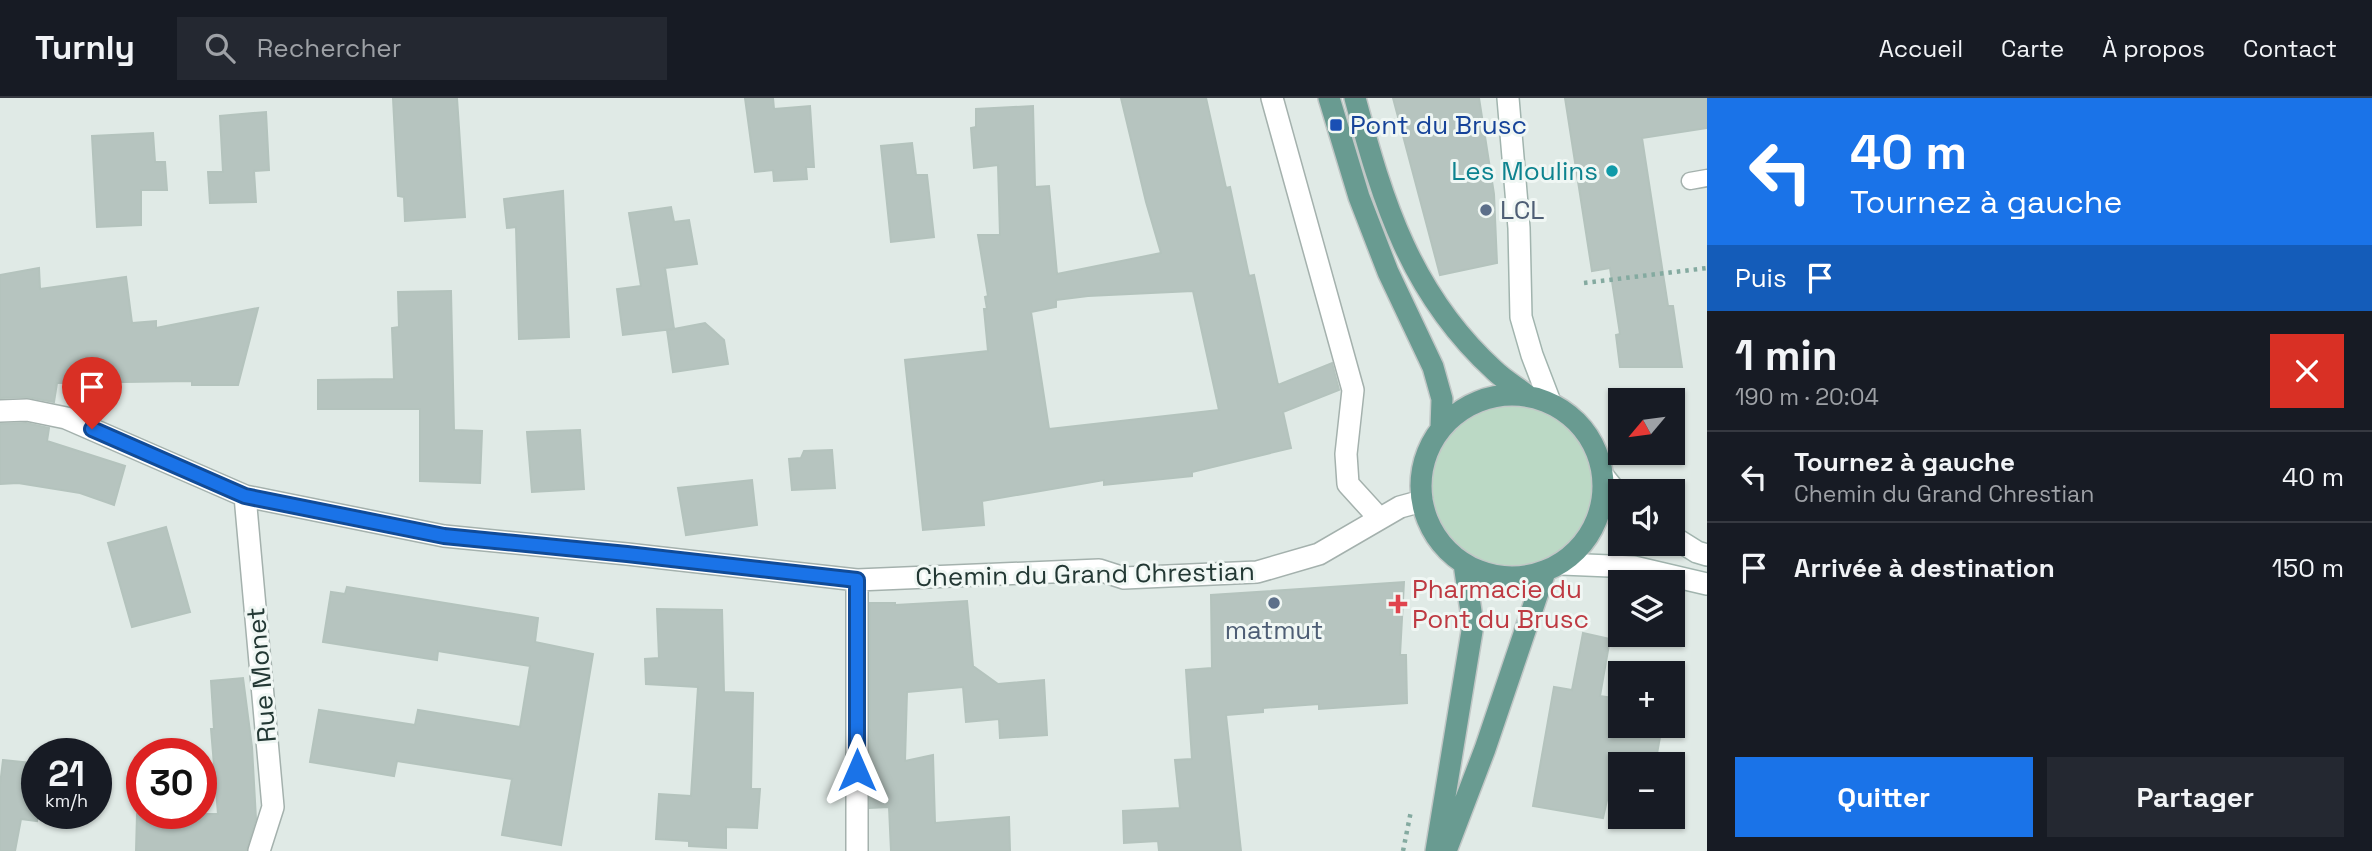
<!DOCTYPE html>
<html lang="fr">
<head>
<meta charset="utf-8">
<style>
	:root { --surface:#171b24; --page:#242831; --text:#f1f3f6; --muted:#9ea1a6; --line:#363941; --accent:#1a73e8 }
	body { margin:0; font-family:"Space Grotesk",sans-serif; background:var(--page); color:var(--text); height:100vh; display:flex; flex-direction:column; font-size:26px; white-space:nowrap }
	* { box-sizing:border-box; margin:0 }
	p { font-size:23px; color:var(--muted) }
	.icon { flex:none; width:38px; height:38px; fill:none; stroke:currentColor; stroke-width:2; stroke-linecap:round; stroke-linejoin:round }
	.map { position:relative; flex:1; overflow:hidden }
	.drawer { display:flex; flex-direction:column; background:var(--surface); width:665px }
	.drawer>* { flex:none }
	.top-card { background:#1a73e8; color:#fff; overflow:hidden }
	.needle { width:46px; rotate:241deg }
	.fabs { position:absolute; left:1608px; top:290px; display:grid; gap:14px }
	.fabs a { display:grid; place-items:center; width:77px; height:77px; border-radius:0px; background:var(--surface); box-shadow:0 2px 5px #0004; font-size:35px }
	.speed { position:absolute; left:21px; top:640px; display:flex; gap:14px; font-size:35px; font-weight:700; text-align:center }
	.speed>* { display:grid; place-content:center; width:91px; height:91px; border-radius:50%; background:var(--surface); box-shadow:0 2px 5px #0004; line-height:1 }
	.speed small { font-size:18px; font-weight:400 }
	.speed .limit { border:10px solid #d22; background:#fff; color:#111 }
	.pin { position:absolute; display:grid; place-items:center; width:60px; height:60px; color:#fff; margin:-72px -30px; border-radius:50% 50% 50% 0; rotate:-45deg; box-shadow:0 0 7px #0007 }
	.pin .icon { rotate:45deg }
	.me { position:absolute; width:77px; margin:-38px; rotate:0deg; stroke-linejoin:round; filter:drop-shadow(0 0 5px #0008) }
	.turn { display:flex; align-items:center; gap:24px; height:147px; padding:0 28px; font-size:32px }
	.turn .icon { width:91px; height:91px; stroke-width:2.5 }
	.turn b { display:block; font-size:49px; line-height:60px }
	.then { display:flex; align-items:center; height:66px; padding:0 28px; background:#0003; gap:14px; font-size:26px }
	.round { display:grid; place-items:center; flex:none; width:74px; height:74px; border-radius:0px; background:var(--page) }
	.headline { display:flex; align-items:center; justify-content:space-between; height:119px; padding:0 28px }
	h1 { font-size:42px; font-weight:600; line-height:52px }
	.cta { display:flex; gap:14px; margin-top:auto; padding:14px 28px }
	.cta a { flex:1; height:80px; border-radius:0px; background:var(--accent); color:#fff; font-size:28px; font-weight:600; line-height:80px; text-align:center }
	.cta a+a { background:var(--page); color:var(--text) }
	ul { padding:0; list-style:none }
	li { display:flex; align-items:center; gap:21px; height:91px; padding:0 28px; border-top:2px solid var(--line) }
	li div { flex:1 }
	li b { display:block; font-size:26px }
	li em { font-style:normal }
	header { display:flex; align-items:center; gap:42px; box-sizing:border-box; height:98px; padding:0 35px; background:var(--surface); border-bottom:2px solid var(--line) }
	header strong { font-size:33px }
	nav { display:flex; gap:38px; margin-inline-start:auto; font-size:24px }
	.search { width:490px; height:63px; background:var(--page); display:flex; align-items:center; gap:18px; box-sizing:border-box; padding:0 24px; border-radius:0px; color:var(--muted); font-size:26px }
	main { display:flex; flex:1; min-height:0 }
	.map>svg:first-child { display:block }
	.green { fill:#bbd9c5 }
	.building { fill:#b6c4bf; stroke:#b4c3bd; stroke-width:2; fill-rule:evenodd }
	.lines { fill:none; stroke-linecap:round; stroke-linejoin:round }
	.service-casing { stroke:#a4b1ad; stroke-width:19 }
	.minor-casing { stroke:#a4b1ad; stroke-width:24 }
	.secondary-casing { stroke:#a1b4ae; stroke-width:24 }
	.primary-casing { stroke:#c1c7c6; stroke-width:24 }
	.path { stroke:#84aaa0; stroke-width:4.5; stroke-dasharray:3.5 5; stroke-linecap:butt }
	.service { stroke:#fff; stroke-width:16 }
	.minor { stroke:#fff; stroke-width:21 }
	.secondary { stroke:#fff; stroke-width:21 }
	.primary { stroke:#699b91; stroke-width:21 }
	.route-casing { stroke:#114b97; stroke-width:18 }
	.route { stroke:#1a73e8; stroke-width:12 }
	.transit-dot { fill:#1a4fb4; stroke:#f0f7f4; stroke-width:2.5 }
	.culture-dot { fill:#0f9aa8; stroke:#f0f7f4; stroke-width:2.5 }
	.service-dot { fill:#5c6f8a; stroke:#f0f7f4; stroke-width:2.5 }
	.health-dot { fill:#e0444e; stroke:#f0f7f4; stroke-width:2.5 }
	.labels { text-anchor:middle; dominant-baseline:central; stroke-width:6; stroke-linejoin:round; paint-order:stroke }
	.transit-label { font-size:26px; fill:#164399; stroke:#f0f7f4; text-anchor:start }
	.culture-label { font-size:26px; fill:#0d838f; stroke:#f0f7f4; text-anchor:end }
	.service-label { font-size:26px; fill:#4e5e75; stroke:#f0f7f4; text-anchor:start }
	.street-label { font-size:26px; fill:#233834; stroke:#f0f7f4 }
	.health-label { font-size:26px; fill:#be3a42; stroke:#f0f7f4; text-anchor:start }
</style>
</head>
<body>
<header>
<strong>Turnly</strong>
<div class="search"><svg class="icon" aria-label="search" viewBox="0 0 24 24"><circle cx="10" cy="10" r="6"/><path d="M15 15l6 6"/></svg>Rechercher</div>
<nav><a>Accueil</a><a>Carte</a><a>À propos</a><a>Contact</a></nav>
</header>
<main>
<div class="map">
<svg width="1707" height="753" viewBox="0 0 1707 753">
	<rect width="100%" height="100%" fill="#e0eae6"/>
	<!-- green -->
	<path class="green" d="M1421 388a91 91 0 1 1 182 0a91 91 0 1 1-182 0Z"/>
	<!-- building -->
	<path class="building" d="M 393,0 L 457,0 L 465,119 L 405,123 L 404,99 L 398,98 Z
		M 745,0 L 773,0 L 774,11 L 810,8 L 814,69 L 806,69 L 807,81 L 774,83 L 773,72 L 755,74 Z
		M 1121,0 L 1206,0 L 1226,90 L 1230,89 L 1249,178 L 1254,177 L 1278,287 L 1332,265 L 1339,292 L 1283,314 L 1291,350 L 1192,374 L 1192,378 L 1104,387 L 1104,382 L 982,403 L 984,427 L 923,432 L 905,262 L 988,253 L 984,211 L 987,211 L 985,199 L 988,198 L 978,137 L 1000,137 L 998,67 L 974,70 L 971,30 L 976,29 L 976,11 L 1033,8 L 1035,89 L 1049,88 L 1057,176 L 1161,155 L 1146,104 ZM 1193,193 L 1219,312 L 1049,331 L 1031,214 L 1056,209 L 1056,202 L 1088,198 Z
		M 1393,0 L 1479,0 L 1494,96 L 1497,165 L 1440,177 Z
		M 1565,0 L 1707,0 L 1707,30 L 1642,40 L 1668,208 L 1673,208 L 1682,269 L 1620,269 L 1616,237 L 1620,236 L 1610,170 L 1592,173 Z
		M 266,14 L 269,72 L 254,73 L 256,104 L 210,105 L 208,74 L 223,74 L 220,18 Z
		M 153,35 L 155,64 L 165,64 L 167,92 L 141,92 L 141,127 L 97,129 L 92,38 Z
		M 912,45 L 916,77 L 927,77 L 934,139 L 891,144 L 881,48 Z
		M 563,93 L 569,239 L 519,241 L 516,129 L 507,130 L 504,101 Z
		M 671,109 L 674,124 L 689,122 L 697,166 L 665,170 L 674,231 L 705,225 L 724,242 L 728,266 L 673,274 L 667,232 L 673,231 L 623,237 L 617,191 L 641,188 L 629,115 Z
		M 39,170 L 40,191 L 126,179 L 132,225 L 156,223 L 156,230 L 258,210 L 238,287 L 192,287 L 192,283 L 57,285 L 54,304 L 27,299 L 0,300 L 0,177 Z
		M 451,193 L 454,332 L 482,333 L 480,385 L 420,383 L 420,311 L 318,311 L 318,282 L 394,281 L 392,230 L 399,229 L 398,194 Z
		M 26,325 L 49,330 L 47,343 L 125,368 L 114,407 L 80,395 L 18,385 L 0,386 L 0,326 Z
		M 580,332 L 584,391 L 532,394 L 527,334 Z
		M 832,352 L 835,390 L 792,392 L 789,361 L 801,360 L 804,353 Z
		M 752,382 L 757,427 L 686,437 L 678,390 Z
		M 166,429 L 190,514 L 132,529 L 108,445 Z
		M 1404,484 L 1400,557 L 1406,557 L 1407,605 L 1319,611 L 1319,606 L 1263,610 L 1263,614 L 1226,617 L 1241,753 L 1159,753 L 1158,743 L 1124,745 L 1123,713 L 1180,710 L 1175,662 L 1192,661 L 1186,572 L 1212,570 L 1211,497 Z
		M 347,489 L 538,520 L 535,544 L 593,556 L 561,747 L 502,737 L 512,681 L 397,663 L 394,678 L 310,664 L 319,612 L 415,627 L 418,612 L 520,629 L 530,568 L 438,553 L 437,562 L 323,544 L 331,494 L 345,496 Z
		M 967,503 L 973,568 L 998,586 L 1044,582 L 1047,637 L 1000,640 L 999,621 L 966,624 L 963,589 L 907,594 L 905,663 L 933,657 L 935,725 L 1009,719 L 1010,753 L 891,753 L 889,709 L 870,710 L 870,505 L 895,505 L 895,507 Z
		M 657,511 L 722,512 L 724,594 L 753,595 L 751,691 L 760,691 L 757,730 L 726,729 L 726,750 L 689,748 L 689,743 L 656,741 L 659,696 L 691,698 L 698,589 L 646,586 L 645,561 L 659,560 Z
		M 1583,535 L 1610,541 L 1600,598 L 1620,601 L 1620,628 L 1662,628 L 1655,667 L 1620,667 L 1620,691 L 1610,689 L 1603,720 L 1533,708 L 1554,589 L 1572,592 Z
		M 243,580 L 252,649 L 256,721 L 246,753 L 136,753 L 137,716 L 218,716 L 211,631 L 214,631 L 211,583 Z
		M 3,662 L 31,665 L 26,691 L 37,693 L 37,723 L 21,721 L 15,753 L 0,753 L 0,687 Z"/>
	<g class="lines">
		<!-- service casing -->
		<g class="service-casing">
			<path id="service" d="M 1690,83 L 1707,80"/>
		</g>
		<!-- minor casing -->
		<g class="minor-casing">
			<path id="minor" d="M 1272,0 L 1353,292 L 1346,356 L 1348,386 L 1379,420
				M 0,313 L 27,312 L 66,320 L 245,398 L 444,438 L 627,456 L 857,482 L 1099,472 L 1124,480 L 1257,474 L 1319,456 L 1400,409 L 1422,403
				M 245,398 L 273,709 L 259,753
				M 857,482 L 857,753"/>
		</g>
		<!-- secondary casing -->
		<g class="secondary-casing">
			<path id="secondary" d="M 1508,0 L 1519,130 L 1521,219 L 1532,257 L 1550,304
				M 1604,379 L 1620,399
				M 1673,439 L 1697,454 L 1707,457
				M 1562,466 L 1634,469 L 1707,486"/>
		</g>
		<!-- primary casing -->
		<g class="primary-casing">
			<path id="primary" d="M 1329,0 L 1359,99 L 1388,174 L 1433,269 L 1442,301 L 1441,330
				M 1355,0 C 1383,105 1411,196 1494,272 C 1504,282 1517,289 1528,298
				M1421 388a91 91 0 1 1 182 0a91 91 0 1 1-182 0Z
				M 1436,753 L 1473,527 L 1464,466
				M 1446,753 L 1485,651 L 1545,474"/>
		</g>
		<!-- path -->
		<path class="path" d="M 1584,185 L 1707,170
			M 1403,753 L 1411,713"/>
		<!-- service -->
		<use href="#service" class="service"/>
		<!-- minor -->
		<use href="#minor" class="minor"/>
		<!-- secondary -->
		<use href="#secondary" class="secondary"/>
		<!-- primary -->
		<use href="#primary" class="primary"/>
	</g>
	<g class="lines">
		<!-- route casing -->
		<g class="route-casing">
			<path id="route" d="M 92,331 L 245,398 L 444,438 L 627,456 L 857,482 L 857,672"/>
		</g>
		<!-- route -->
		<use href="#route" class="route"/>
	</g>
	<!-- markers -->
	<rect class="transit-dot" x="1329" y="20" width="14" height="14" rx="3.5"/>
	<circle class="culture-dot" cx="1612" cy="73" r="7"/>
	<g class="service-dot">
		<circle cx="1486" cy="112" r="7"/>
		<circle cx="1274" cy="505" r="7"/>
	</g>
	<path class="health-dot" d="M1394.5 495.5h7v7h7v7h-7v7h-7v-7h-7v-7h7z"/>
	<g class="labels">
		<!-- transit labels -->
		<g class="transit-label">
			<text x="1350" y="27">Pont du Brusc</text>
		</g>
		<!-- culture labels -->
		<g class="culture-label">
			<text x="1598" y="73">Les Moulins</text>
		</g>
		<!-- service labels -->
		<g class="service-label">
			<text x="1500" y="112">LCL</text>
			<text x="1274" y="532" text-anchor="middle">matmut</text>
		</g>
		<!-- street labels -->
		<g class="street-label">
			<text transform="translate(1085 476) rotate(-1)">Chemin du Grand Chrestian</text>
			<text transform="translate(261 577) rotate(-95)">Rue Monet</text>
		</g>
		<!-- health labels -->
		<g class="health-label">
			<text x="1412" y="491">Pharmacie du<tspan x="1412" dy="30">Pont du Brusc</tspan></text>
		</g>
	</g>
</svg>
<div class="fabs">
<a><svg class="needle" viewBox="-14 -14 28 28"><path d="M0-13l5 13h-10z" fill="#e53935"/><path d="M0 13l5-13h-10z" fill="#9ea1a6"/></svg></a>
<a><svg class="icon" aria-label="sound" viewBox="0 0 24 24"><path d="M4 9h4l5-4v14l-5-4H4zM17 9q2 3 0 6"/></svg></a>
<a><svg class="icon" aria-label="layers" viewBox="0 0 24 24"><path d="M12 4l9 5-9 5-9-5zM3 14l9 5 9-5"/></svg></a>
<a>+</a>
<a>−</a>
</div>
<div class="speed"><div>21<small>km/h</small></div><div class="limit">30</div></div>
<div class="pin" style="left:92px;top:331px;background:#d93025"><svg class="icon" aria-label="arrive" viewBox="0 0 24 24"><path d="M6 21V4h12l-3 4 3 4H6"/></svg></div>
<svg class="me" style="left:857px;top:672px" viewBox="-20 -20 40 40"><path d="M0-17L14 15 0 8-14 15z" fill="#1a73e8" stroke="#fff" stroke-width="4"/></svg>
</div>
<section class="drawer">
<div class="top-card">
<div class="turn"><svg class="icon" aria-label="left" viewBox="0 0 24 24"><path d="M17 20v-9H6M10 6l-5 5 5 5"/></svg><div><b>40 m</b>Tournez à gauche</div></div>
<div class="then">Puis<svg class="icon" aria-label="arrive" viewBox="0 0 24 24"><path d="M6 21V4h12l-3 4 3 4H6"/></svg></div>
</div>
<div class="headline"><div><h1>1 min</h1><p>190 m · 20:04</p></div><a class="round" style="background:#d93025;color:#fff"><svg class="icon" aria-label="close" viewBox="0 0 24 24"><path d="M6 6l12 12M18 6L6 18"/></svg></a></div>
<ul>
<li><svg class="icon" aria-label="left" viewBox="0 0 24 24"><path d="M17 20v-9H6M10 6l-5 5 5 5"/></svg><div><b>Tournez à gauche</b><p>Chemin du Grand Chrestian</p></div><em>40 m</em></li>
<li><svg class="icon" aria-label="arrive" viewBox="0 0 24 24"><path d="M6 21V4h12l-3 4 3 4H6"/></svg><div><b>Arrivée à destination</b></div><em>150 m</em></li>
</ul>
<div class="cta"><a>Quitter</a><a>Partager</a></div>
</section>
</main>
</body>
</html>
